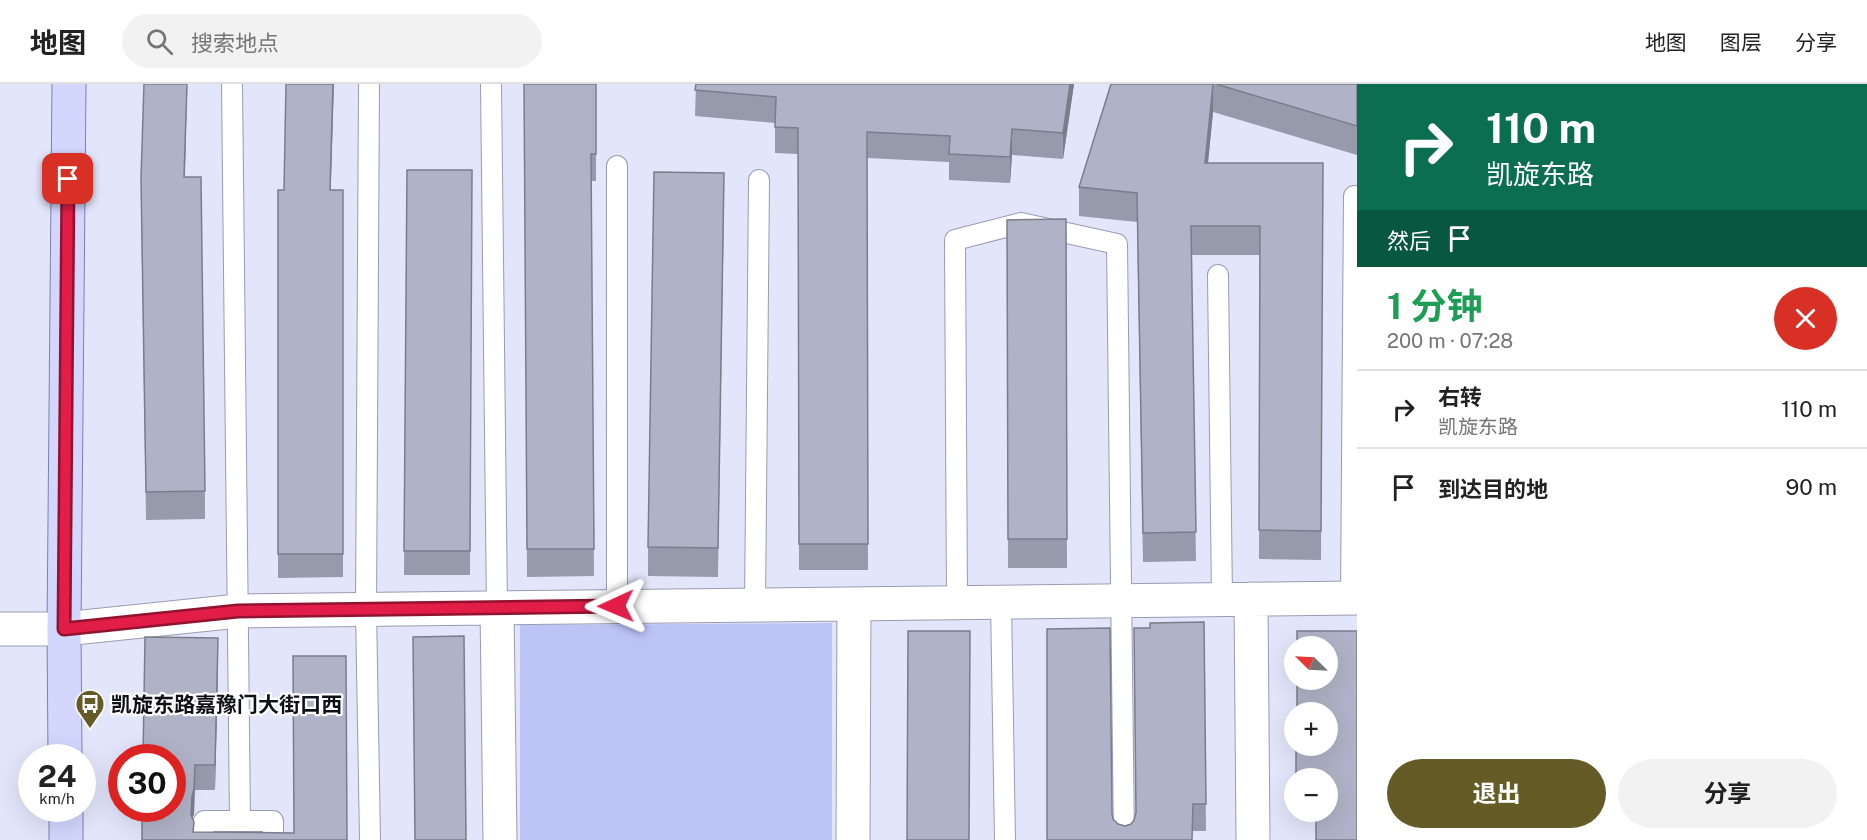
<!DOCTYPE html>
<html lang="zh">
<head>
<meta charset="utf-8">
<style>
	:root { --surface:#fff; --page:#f2f2f2; --text:#222; --muted:#767676; --line:#e0e0e0; --accent:#645b27 }
	body { margin:0; font-family:"Public Sans","Noto Sans SC",sans-serif; background:var(--page); color:var(--text); height:100vh; display:flex; flex-direction:column; font-size:22px; white-space:nowrap }
	* { box-sizing:border-box; margin:0 }
	p { font-size:20px; color:var(--muted) }
	.icon { flex:none; width:33px; height:33px; fill:none; stroke:currentColor; stroke-width:2; stroke-linecap:round; stroke-linejoin:round }
	.map { position:relative; flex:1; overflow:hidden }
	.drawer { display:flex; flex-direction:column; background:var(--surface); width:510px }
	.drawer>* { flex:none }
	.banner { background:#0b6e4f; color:#fff; overflow:hidden }
	.needle { width:39px; rotate:294deg }
	.buttons { position:absolute; left:1284px; top:552px; display:grid; gap:12px }
	.buttons a { display:grid; place-items:center; width:54px; height:54px; border-radius:50%; background:var(--surface); box-shadow:0 6px 24px #0002; font-size:30px }
	.speed { position:absolute; left:18px; top:660px; display:flex; gap:12px; font-size:30px; font-weight:700; text-align:center }
	.speed>* { display:grid; place-content:center; width:78px; height:78px; border-radius:50%; background:var(--surface); box-shadow:0 6px 24px #0002; line-height:1 }
	.speed small { font-size:15px; font-weight:400 }
	.speed .limit { border:9px solid #d22; background:#fff; color:#111 }
	.pin { position:absolute; display:grid; place-items:center; width:51px; height:51px; color:#fff; margin:-26px; border-radius:12px; box-shadow:0 3px 9px #0006 }
	.me { position:absolute; width:66px; margin:-33px; rotate:269deg; stroke-linejoin:round; filter:drop-shadow(0 0 4px #0008) }
	.turn { display:flex; align-items:center; gap:21px; height:126px; padding:0 30px; font-size:27px }
	.turn .icon { width:78px; height:78px; stroke-width:2.5 }
	.turn b { display:block; font-size:42px; line-height:51px }
	.then { display:flex; align-items:center; height:57px; padding:0 30px; background:#0003; gap:12px; font-size:22px }
	.round { display:grid; place-items:center; flex:none; width:63px; height:63px; border-radius:32px; background:var(--page) }
	.summary { display:flex; align-items:center; justify-content:space-between; height:102px; padding:0 30px }
	h1 { font-size:36px; font-weight:700; line-height:45px; color:#1e9e55 }
	.button { display:flex; gap:12px; margin-top:auto; padding:12px 30px }
	.button a { flex:1; height:69px; border-radius:36px; background:var(--accent); color:#fff; font-size:24px; font-weight:700; line-height:69px; text-align:center }
	.button a+a { background:var(--page); color:var(--text) }
	ul { padding:0; list-style:none }
	li { display:flex; align-items:center; gap:18px; height:78px; padding:0 30px; border-top:2px solid var(--line) }
	li div { flex:1 }
	li b { display:block; font-size:22px }
	li em { font-style:normal }
	header { display:flex; align-items:center; gap:36px; box-sizing:border-box; height:84px; padding:0 30px; background:var(--surface); border-bottom:2px solid var(--line) }
	header strong { font-size:28px }
	nav { display:flex; gap:33px; margin-inline-start:auto; font-size:21px }
	.search { width:420px; height:54px; background:var(--page); display:flex; align-items:center; gap:15px; box-sizing:border-box; padding:0 21px; border-radius:33px; color:var(--muted); font-size:22px }
	main { display:flex; flex:1; min-height:0 }
	.map>svg:first-child { display:block }
	.green { fill:#bcc3f5 }
	.lines { fill:none; stroke-linecap:round; stroke-linejoin:round }
	.lane-casing { stroke:#999cb0; stroke-width:22 }
	.street-casing { stroke:#999cb0; stroke-width:35 }
	.primary-casing { stroke:#7b80ad; stroke-width:35 }
	.lane { stroke:#fff; stroke-width:20 }
	.street { stroke:#fff; stroke-width:33 }
	.primary { stroke:#d3d7fe; stroke-width:33 }
	.wall { fill:#979aab }
	.shaded-wall { fill:#7b7d8b }
	.building { fill:#b0b3c7; stroke:#7b7d8b; stroke-width:1.5 }
	.route-casing { stroke:#92132f; stroke-width:15 }
	.route { stroke:#e11d48; stroke-width:10 }
	.labels { text-anchor:middle; dominant-baseline:central; stroke-width:4.5; stroke-linejoin:round; paint-order:stroke }
	.poi-label { font-size:21px; font-weight:bold; fill:#0f0f16; stroke:#fff; text-anchor:start }
</style>
</head>
<body>
<header>
<strong>地图</strong>
<div class="search"><svg class="icon" aria-label="search" viewBox="0 0 24 24"><circle cx="10" cy="10" r="6"/><path d="M15 15l6 6"/></svg>搜索地点</div>
<nav><a>地图</a><a>图层</a><a>分享</a></nav>
</header>
<main>
<div class="map">
<svg width="1357" height="756" viewBox="0 0 1357 756">
	<rect width="100%" height="100%" fill="#e3e6fb"/>
	<!-- green -->
	<path class="green" d="M 832,539 L 832,756 L 520,756 L 520,541 Z"/>
	<g class="lines">
		<!-- lane casing -->
		<g class="lane-casing">
			<path id="lane" d="M 232,0 L 240,737
				M 369,0 L 366,525 L 370,756
				M 491,0 L 497,524
				M 1218,191 L 1222,515
				M 1351,514 L 1354,112
				M 957,518 L 955,156 L 1021,139 L 1117,160 L 1124,756
				M 1001,518 L 1005,756
				M 755,521 L 759,96
				M 617,522 L 617,82
				M 203,756 L 204,737 L 273,737 L 273,756"/>
		</g>
		<!-- street casing -->
		<g class="street-casing">
			<path id="street" d="M 1251,515 L 1253,756
				M 497,524 L 500,756
				M 0,545 L 64,545 L 238,527 L 1357,514
				M 853,756 L 854,520"/>
		</g>
		<!-- primary casing -->
		<g class="primary-casing">
			<path id="primary" d="M 65,674 L 64,545 L 69,0
				M 66,724 L 66,756"/>
		</g>
		<!-- lane -->
		<use href="#lane" class="lane"/>
		<!-- street -->
		<use href="#street" class="street"/>
		<!-- primary -->
		<use href="#primary" class="primary"/>
	</g>
	<!-- wall -->
	<path class="wall" d="M 144,0 L 187,0 L 185,93 L 205,407 L 205,435 L 146,436 L 141,121 Z
		M 524,0 L 596,0 L 596,97 L 591,97 L 594,492 L 527,493 Z
		M 696,0 L 1074,0 L 1063,75 L 1012,71 L 1010,99 L 949,96 L 949,78 L 867,74 L 868,486 L 799,486 L 798,70 L 775,69 L 775,39 L 695,32 Z
		M 1111,0 L 1357,0 L 1357,71 L 1213,28 L 1208,79 L 1323,79 L 1321,476 L 1259,475 L 1260,171 L 1191,171 L 1196,477 L 1143,478 L 1137,138 L 1079,132 L 1079,103 Z
		M 407,86 L 472,86 L 470,491 L 404,491 Z
		M 278,106 L 343,106 L 343,493 L 278,494 Z
		M 724,118 L 718,493 L 648,492 L 648,463 Z
		M 1066,135 L 1067,484 L 1008,484 L 1007,136 Z
		M 1204,538 L 1206,747 L 1193,747 L 1047,756 L 1112,730 L 1113,735 L 1118,740 L 1125,742 L 1131,740 L 1134,736 L 1136,730 L 1150,544 Z
		M 218,579 L 215,706 L 195,706 L 194,730 L 192,735 L 194,748 L 142,756 Z"/>
	<!-- shaded-wall -->
	<path class="shaded-wall" d="M 187,0 L 184,121 L 184,93 Z
		M 333,0 L 334,0 L 330,130 L 330,106 Z
		M 1070,0 L 1074,0 L 1063,75 L 1063,49 Z
		M 1213,0 L 1213,28 L 1205,108 L 1205,79 Z
		M 1012,45 L 1012,71 L 1010,99 L 1010,73 Z
		M 218,554 L 218,579 L 215,706 L 215,681 Z
		M 195,681 L 194,730 L 192,736 L 191,731 Z"/>
	<!-- building -->
	<path class="building" d="M 144,0 L 187,0 L 184,93 L 201,93 L 205,407 L 146,408 L 141,94 Z
		M 286,0 L 333,0 L 330,106 L 343,106 L 343,470 L 278,470 L 278,106 L 284,106 Z
		M 524,0 L 596,0 L 596,70 L 591,70 L 594,465 L 527,465 Z
		M 696,0 L 1070,0 L 1063,49 L 1012,45 L 1010,73 L 949,70 L 950,52 L 867,48 L 868,460 L 799,460 L 798,44 L 775,43 L 776,13 L 695,6 Z
		M 1111,0 L 1213,0 L 1205,79 L 1323,79 L 1321,447 L 1259,446 L 1260,142 L 1191,142 L 1196,448 L 1143,449 L 1137,109 L 1079,103 Z
		M 1216,0 L 1357,0 L 1357,42 Z
		M 407,86 L 472,86 L 470,467 L 404,467 Z
		M 654,88 L 724,89 L 718,464 L 648,463 Z
		M 1066,135 L 1067,455 L 1008,455 L 1007,136 Z
		M 1204,538 L 1206,720 L 1193,720 L 1192,756 L 1047,756 L 1047,545 L 1110,544 L 1112,730 L 1113,735 L 1118,740 L 1125,742 L 1131,740 L 1134,736 L 1136,729 L 1134,544 L 1150,544 L 1150,539 Z
		M 908,547 L 970,547 L 969,756 L 907,756 Z
		M 1297,547 L 1357,547 L 1357,756 L 1316,756 L 1316,728 L 1328,728 L 1328,694 L 1296,694 L 1296,662 L 1328,662 L 1328,628 L 1297,628 L 1297,596 L 1328,596 L 1328,562 L 1297,562 Z
		M 464,552 L 466,756 L 415,756 L 413,553 Z
		M 145,553 L 218,554 L 215,681 L 195,681 L 194,705 L 192,712 L 191,731 L 194,738 L 193,748 L 294,749 L 293,572 L 346,572 L 347,756 L 142,756 L 142,724 L 172,724 L 172,674 L 143,674 Z"/>
	<g class="lines">
		<!-- route casing -->
		<g class="route-casing">
			<path id="route" d="M 68,95 L 64,545 L 238,527 L 616,522"/>
		</g>
		<!-- route -->
		<use href="#route" class="route"/>
	</g>
	<!-- icons -->
	<defs>
		<g id="bus-pin" transform="scale(1.5)"><path d="M0 17L-7.5 6A9.5 9.5 0 1 1 7.5 6Z" fill="#645b27" stroke="#fff"/><path d="M-5-6H5V4H4V6H2V4H-2V6H-4V4H-5ZM-3.5-4V0h7V-4ZM-3.5 1.2v1.5H-2V1.2ZM2 1.2v1.5H3.5V1.2Z" fill="#fff"/></g>
	</defs>
	<g fill-rule="evenodd">
		<use href="#bus-pin" x="90" y="620"/>
	</g>
	<g class="labels">
		<!-- poi labels -->
		<g class="poi-label">
			<text x="111" y="620">凯旋东路嘉豫门大街口西</text>
		</g>
	</g>
</svg>
<div class="buttons">
<a><svg class="needle" viewBox="-14 -14 28 28"><path d="M0-13l5 13h-10z" fill="#e53935"/><path d="M0 13l5-13h-10z" fill="#767676"/></svg></a>
<a>+</a>
<a>−</a>
</div>
<div class="speed"><div>24<small>km/h</small></div><div class="limit">30</div></div>
<div class="pin" style="left:68px;top:95px;background:#d93025"><svg class="icon" aria-label="arrive" viewBox="0 0 24 24"><path d="M6 21V4h12l-3 4 3 4H6"/></svg></div>
<svg class="me" style="left:616px;top:522px" viewBox="-20 -20 40 40"><path d="M0-17L14 15 0 8-14 15z" fill="#e11d48" stroke="#fff" stroke-width="4"/></svg>
</div>
<section class="drawer">
<div class="banner">
<div class="turn"><svg class="icon" aria-label="right" viewBox="0 0 24 24"><path d="M7 20v-9h11M14 6l5 5-5 5"/></svg><div><b>110 m</b>凯旋东路</div></div>
<div class="then">然后<svg class="icon" aria-label="arrive" viewBox="0 0 24 24"><path d="M6 21V4h12l-3 4 3 4H6"/></svg></div>
</div>
<div class="summary"><div><h1>1 分钟</h1><p>200 m · 07:28</p></div><a class="round" style="background:#d93025;color:#fff"><svg class="icon" aria-label="close" viewBox="0 0 24 24"><path d="M6 6l12 12M18 6L6 18"/></svg></a></div>
<ul>
<li><svg class="icon" aria-label="right" viewBox="0 0 24 24"><path d="M7 20v-9h11M14 6l5 5-5 5"/></svg><div><b>右转</b><p>凯旋东路</p></div><em>110 m</em></li>
<li><svg class="icon" aria-label="arrive" viewBox="0 0 24 24"><path d="M6 21V4h12l-3 4 3 4H6"/></svg><div><b>到达目的地</b></div><em>90 m</em></li>
</ul>
<div class="button"><a>退出</a><a>分享</a></div>
</section>
</main>
</body>
</html>
